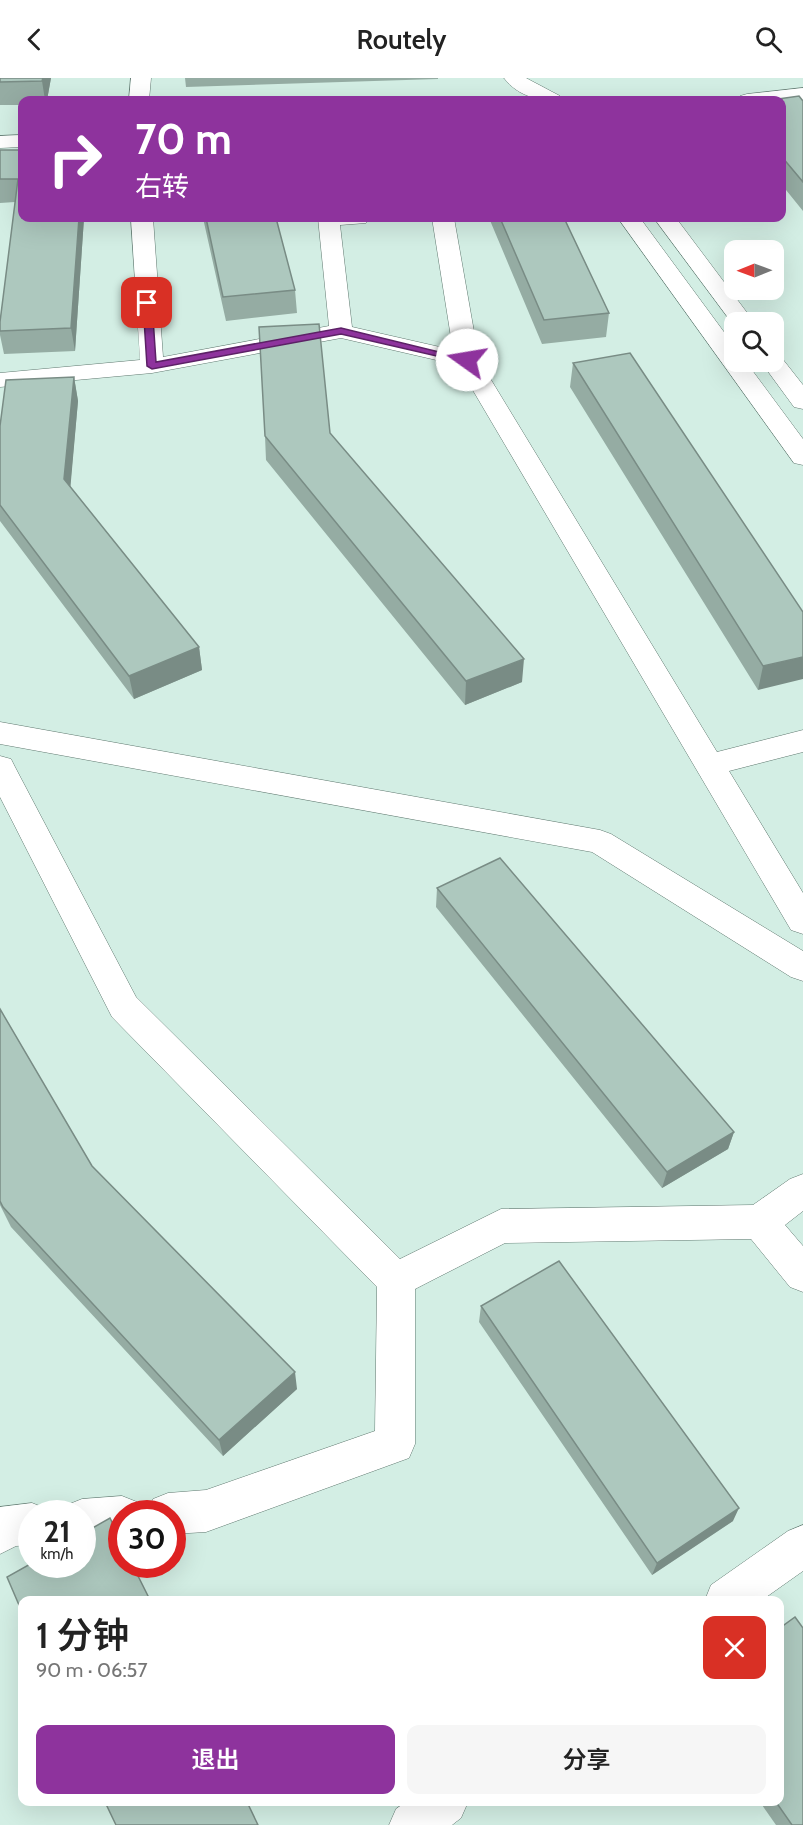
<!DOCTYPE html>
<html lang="zh">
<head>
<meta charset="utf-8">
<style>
	:root { --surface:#fff; --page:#f6f6f6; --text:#222; --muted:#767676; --accent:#8e339d }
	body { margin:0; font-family:Cabin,"Noto Sans SC",sans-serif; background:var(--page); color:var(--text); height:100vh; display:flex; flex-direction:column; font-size:22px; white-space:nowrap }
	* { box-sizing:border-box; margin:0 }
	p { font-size:20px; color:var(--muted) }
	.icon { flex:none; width:33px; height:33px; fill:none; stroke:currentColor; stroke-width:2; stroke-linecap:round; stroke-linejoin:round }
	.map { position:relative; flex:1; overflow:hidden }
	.panel { position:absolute; left:18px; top:1518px; width:766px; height:210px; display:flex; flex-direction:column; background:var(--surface); border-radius:12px; box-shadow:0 6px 24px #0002 }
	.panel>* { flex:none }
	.hud { position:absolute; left:18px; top:18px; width:768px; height:126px; border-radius:12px; box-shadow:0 6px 24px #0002; background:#8e339d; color:#fff; overflow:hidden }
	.needle { width:39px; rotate:269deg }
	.tools { position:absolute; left:724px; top:162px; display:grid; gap:12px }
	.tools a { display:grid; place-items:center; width:60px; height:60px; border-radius:12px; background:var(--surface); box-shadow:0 6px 24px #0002; font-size:30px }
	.speed { position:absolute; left:18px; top:1422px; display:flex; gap:12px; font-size:30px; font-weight:700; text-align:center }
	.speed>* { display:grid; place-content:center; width:78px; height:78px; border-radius:50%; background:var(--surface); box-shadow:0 6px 24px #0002; line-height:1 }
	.speed small { font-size:15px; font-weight:400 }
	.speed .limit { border:9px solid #d22; background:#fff; color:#111 }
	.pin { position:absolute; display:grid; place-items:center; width:51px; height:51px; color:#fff; margin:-26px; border-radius:12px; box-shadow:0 3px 9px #0006 }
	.me { position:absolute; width:66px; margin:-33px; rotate:283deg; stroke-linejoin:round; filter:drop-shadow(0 0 4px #0008) }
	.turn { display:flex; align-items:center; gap:21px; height:126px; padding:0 18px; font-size:27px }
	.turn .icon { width:78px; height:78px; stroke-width:2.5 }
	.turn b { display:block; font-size:42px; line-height:51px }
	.round { display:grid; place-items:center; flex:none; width:63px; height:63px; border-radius:12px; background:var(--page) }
	.head { display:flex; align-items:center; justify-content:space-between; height:102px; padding:0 18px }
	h1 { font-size:36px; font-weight:600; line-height:45px }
	.button { display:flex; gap:12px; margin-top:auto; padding:12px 18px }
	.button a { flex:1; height:69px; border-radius:12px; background:var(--accent); color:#fff; font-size:24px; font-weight:600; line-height:69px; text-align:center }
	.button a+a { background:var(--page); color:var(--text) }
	header { display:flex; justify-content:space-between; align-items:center; height:78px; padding:0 18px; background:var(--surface); font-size:27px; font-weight:600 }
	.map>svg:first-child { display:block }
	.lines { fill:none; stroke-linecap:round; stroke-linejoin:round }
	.street-casing { stroke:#607970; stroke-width:1 }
	.secondary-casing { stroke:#607970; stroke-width:1 }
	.street { fill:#fff; fill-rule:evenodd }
	.secondary { fill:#fff; fill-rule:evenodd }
	.wall { fill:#95aca3 }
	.shaded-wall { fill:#798c85 }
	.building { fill:#adc8be; stroke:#798c85; stroke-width:1.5 }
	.route { fill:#8e339d; stroke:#5c2166; stroke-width:1.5 }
</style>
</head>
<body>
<header><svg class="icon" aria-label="back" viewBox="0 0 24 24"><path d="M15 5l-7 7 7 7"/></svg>Routely<svg class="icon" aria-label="search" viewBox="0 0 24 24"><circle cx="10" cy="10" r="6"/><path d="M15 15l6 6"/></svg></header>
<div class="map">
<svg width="803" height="1747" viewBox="0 0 803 1747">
	<rect width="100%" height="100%" fill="#d3eee4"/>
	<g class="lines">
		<!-- street casing -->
		<g class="street-casing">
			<path id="street" d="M 131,0 L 151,0 L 149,22 L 129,22 Z
				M 22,57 L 22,69 L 0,70 L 0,58 Z
				M 131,140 L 153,140 L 163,279 L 329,248 L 318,140 L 369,140 L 366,145 L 340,147 L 352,249 L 453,272 L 432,140 L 454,140 L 479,282 L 717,674 L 803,652 L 803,674 L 729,693 L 803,815 L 803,856 L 791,852 L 458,287 L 341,260 L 152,295 L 0,309 L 0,295 L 140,282 Z
				M 0,644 L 600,752 L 611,756 L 803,873 L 803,903 L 791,899 L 592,774 L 0,666 Z
				M 0,678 L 11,681 L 15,689 L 136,919 L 400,1181 L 501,1131 L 753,1127 L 790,1101 L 803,1096 L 803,1133 L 785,1147 L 803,1168 L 803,1214 L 790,1209 L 751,1161 L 505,1165 L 415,1211 L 415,1366 L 409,1380 L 206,1454 L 172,1456 L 172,1436 L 147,1436 L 153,1421 L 168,1415 L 206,1412 L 375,1353 L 377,1209 L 112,939 L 0,719 Z
				M 122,1418 L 137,1424 L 141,1436 L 122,1436 L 122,1460 L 82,1463 L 82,1436 L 64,1436 L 67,1427 L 82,1421 Z
				M 32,1425 L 47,1431 L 49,1436 L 32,1436 L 32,1467 L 16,1468 L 0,1476 L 0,1429 Z
				M 803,1447 L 803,1493 L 762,1522 L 705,1522 L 711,1507 L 788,1453 Z
				M 406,1724 L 468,1724 L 461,1740 L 452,1747 L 389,1747 L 396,1731 Z"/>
		</g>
		<!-- secondary casing -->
		<g class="secondary-casing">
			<path id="secondary" d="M 504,0 L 526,0 L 560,18 L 563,22 C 542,24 518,19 504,0 Z
				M 803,10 L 803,22 L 782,24 L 737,22 L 740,18 L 747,16 Z
				M 618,140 L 640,140 L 735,269 L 735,284 L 746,284 L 803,361 L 803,387 L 794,385 Z
				M 654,140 L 676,140 L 754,244 L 735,244 L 735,249 Z
				M 774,277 L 781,279 L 803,307 L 803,331 L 794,329 L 761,284 L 774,284 Z"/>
		</g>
		<!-- street -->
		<use href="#street" class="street"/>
		<!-- secondary -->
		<use href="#secondary" class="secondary"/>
	</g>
	<!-- wall -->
	<path class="wall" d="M 0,0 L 51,0 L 47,22 L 22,22 L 22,27 L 0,27 Z
		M 185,0 L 438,0 L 438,1 L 186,9 Z
		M 782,22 L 803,23 L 803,133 L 782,107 Z
		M 0,72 L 84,140 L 75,273 L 4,276 L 0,257 L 0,244 L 15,124 L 0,125 Z
		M 203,140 L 276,140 L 295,212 L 297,235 L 226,243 Z
		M 489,140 L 564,140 L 609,235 L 606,259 L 542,266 Z
		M 573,285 L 803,534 L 758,612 L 570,309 Z
		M 74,299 L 78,323 L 70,409 L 199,569 L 202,592 L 134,621 L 0,443 L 0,348 Z
		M 330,355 L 522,604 L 465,627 L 266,382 L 265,358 Z
		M 437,810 L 734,1054 L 728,1071 L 662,1110 L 436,829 Z
		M 0,931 L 92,1088 L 297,1311 L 223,1378 L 11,1149 L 0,1127 Z
		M 481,1228 L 733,1443 L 652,1497 L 479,1244 Z
		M 760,1724 L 780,1724 L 803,1747 L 776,1747 Z"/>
	<!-- shaded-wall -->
	<path class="shaded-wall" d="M 43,0 L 51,0 L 47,22 L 45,22 L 42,3 Z
		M 79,140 L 84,140 L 75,273 L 71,250 Z
		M 74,299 L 78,323 L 69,425 L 64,401 Z
		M 199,569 L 202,592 L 134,621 L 129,598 Z
		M 803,579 L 803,601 L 758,612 L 763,588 Z
		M 524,581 L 522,604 L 465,627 L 466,603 Z
		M 734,1054 L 728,1071 L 662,1110 L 667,1094 Z
		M 295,1294 L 297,1311 L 223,1378 L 219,1362 Z
		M 739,1430 L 733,1443 L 652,1497 L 657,1485 Z"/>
	<!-- building -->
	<path class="building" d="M 0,0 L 43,0 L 42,3 L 0,4 Z
		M 799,18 L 803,23 L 803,104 L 782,79 L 782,22 L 771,22 Z
		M 0,72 L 22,72 L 22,140 L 79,140 L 71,250 L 0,253 L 0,244 L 18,101 L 0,101 Z
		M 206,140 L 276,140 L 295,212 L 223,219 Z
		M 500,140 L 564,140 L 609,235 L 544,242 Z
		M 319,246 L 330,355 L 524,581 L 466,603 L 265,358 L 259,249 Z
		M 630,275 L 803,534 L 803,579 L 763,588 L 573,285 Z
		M 74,299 L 64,401 L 199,569 L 129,598 L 0,427 L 0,348 L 6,302 Z
		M 500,780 L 734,1054 L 667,1094 L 437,810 Z
		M 0,931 L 92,1088 L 295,1294 L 219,1362 L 3,1129 L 0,1123 Z
		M 559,1183 L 739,1430 L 657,1485 L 481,1228 Z
		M 110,1440 L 122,1464 L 122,1486 L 132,1486 L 150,1522 L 22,1522 L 22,1534 L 7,1499 L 32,1485 L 32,1486 L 82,1486 L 82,1456 Z
		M 795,1539 L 803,1550 L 803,1747 L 792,1747 L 776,1724 L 780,1724 L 780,1550 Z
		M 105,1724 L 247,1724 L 258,1747 L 116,1747 Z"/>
	<!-- route -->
	<path class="route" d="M 147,222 L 152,225 L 156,284 L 341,250 L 472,282 L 467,285 L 341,256 L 152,291 L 147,288 L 143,225 Z"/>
</svg>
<div class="tools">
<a><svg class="needle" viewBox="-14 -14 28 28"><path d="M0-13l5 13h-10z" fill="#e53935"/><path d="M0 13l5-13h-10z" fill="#767676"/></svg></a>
<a><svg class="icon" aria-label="search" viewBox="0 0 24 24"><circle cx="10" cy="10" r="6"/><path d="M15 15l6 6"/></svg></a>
</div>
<div class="speed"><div>21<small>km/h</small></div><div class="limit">30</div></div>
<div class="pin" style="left:147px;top:225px;background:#d93025"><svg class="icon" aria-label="arrive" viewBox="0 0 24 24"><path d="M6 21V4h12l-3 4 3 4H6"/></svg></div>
<svg class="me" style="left:467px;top:282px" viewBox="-20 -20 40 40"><circle r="19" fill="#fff"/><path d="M0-13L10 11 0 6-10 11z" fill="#8e339d"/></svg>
<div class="hud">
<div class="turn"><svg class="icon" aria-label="right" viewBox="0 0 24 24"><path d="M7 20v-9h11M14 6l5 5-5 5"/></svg><div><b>70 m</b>右转</div></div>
</div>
<section class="panel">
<div class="head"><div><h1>1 分钟</h1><p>90 m · 06:57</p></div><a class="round" style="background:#d93025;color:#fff"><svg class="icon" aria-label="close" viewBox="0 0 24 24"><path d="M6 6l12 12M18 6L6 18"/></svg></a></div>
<div class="button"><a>退出</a><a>分享</a></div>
</section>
</div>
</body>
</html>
